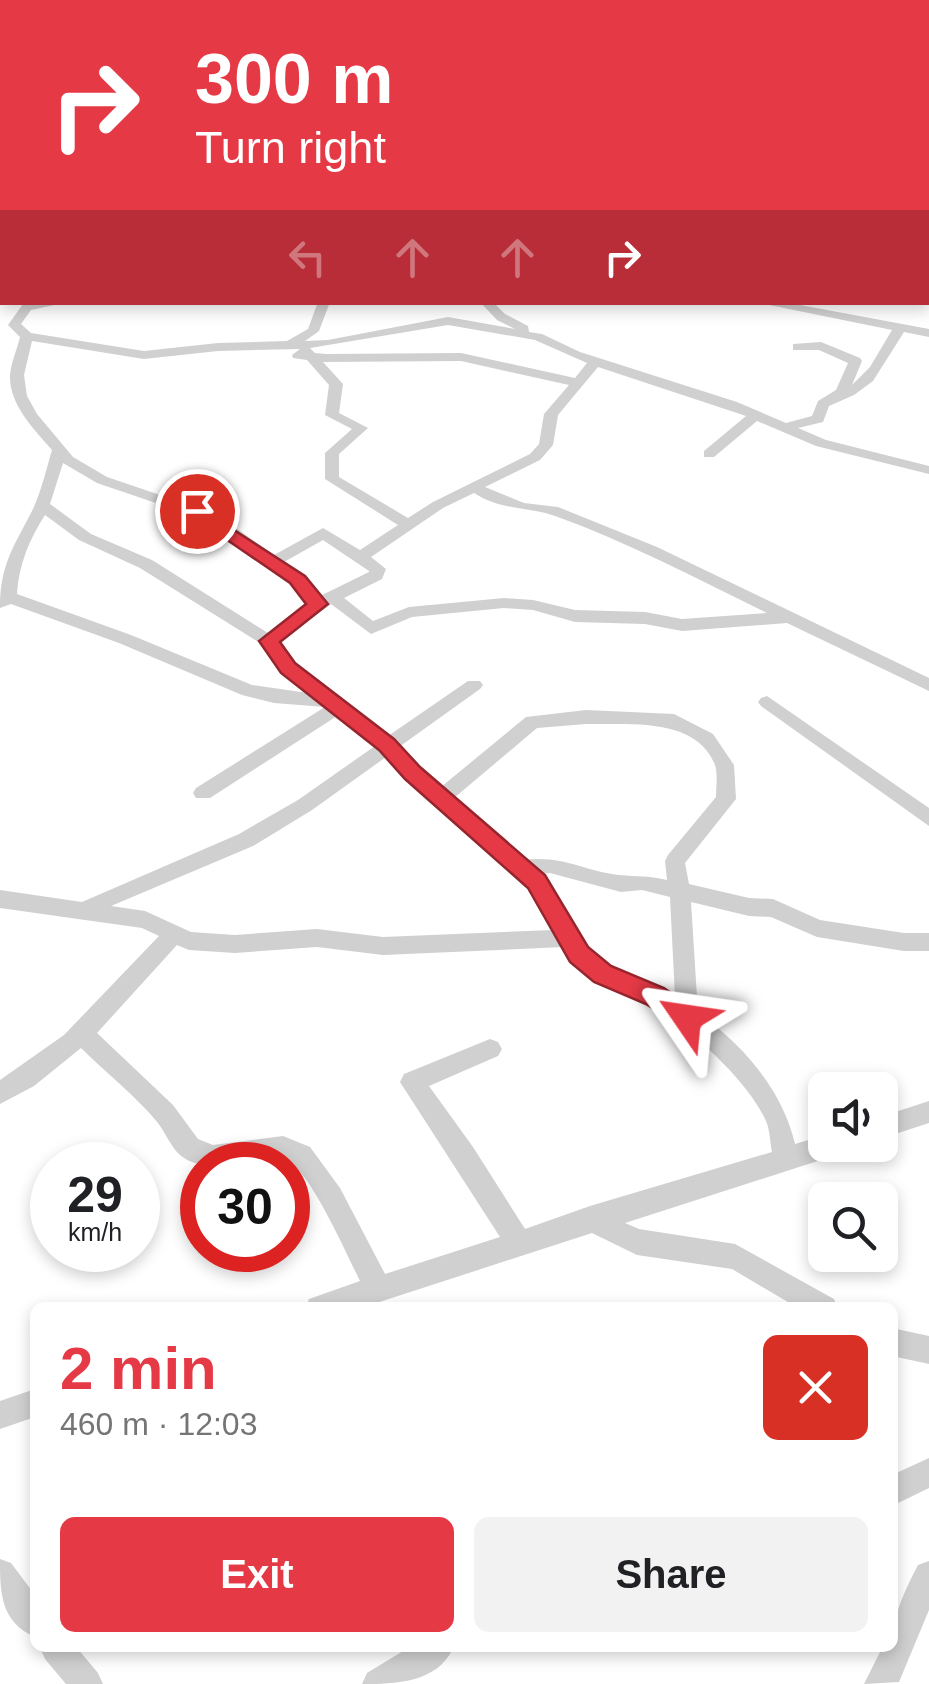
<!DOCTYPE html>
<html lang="en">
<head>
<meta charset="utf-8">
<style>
	:root { --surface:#fff; --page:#f2f2f2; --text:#202124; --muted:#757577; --accent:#e63946 }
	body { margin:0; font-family:Arial,sans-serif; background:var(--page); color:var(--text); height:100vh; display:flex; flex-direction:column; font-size:38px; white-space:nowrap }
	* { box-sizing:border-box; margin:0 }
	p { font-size:32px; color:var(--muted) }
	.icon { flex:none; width:55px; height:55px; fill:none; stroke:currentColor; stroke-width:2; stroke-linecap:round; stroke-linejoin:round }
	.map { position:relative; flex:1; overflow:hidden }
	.drawer { position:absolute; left:30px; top:1302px; width:868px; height:350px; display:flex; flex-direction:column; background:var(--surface); border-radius:15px; box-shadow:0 5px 15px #0003 }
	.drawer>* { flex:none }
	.guide { position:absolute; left:0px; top:0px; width:930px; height:305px; box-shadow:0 5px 15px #0003; background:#e63946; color:#fff; overflow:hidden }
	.tools { position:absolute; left:808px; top:1072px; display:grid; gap:20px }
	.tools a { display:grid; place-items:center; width:90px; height:90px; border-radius:15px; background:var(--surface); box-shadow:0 5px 15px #0003; font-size:50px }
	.speed { position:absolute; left:30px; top:1142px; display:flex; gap:20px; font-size:50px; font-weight:700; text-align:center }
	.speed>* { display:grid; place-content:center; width:130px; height:130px; border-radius:50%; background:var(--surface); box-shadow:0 5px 15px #0003; line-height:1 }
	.speed small { font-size:25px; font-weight:400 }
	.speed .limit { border:15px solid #d22; background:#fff; color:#111 }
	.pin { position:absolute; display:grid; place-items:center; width:85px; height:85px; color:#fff; margin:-42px; border:5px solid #fff; border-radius:50%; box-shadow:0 2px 10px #0007 }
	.me { position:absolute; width:110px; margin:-55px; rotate:302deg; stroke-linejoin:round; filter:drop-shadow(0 0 8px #0008) }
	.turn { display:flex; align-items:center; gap:35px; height:210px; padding:0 30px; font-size:45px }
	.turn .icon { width:130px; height:130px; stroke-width:2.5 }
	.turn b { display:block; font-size:70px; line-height:85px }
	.lanes { display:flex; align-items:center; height:95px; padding:0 30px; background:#0003; justify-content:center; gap:50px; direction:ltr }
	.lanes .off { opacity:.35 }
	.round { display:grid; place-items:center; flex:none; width:105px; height:105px; border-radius:15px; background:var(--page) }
	.overview { display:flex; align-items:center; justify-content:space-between; height:170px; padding:0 30px }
	h1 { font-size:60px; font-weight:800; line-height:75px; color:var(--accent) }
	.primary-button { display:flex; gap:20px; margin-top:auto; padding:20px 30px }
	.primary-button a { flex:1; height:115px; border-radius:15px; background:var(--accent); color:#fff; font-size:40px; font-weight:800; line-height:115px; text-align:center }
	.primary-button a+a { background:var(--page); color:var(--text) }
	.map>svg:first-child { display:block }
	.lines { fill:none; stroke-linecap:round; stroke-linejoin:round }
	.minor { fill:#d0d0d0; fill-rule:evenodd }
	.route { fill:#e63946; stroke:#96252e; stroke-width:2.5 }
</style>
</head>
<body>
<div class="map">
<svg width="929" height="1684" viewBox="0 0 929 1684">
	<rect width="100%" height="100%" fill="#fff"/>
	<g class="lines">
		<!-- minor -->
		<path class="minor" d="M 928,21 L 929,21 L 929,26 L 928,26 Z
			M 0,79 L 2,80 L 2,86 L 0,85 Z
			M 928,82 L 929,82 L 929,88 L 928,88 Z
			M 2,94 L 2,101 L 0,102 L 0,95 Z
			M 0,111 L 2,112 L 2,118 L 0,117 Z
			M 2,128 L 2,134 L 0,135 L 0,129 Z
			M 0,161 L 2,162 L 2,168 L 0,168 Z
			M 0,214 L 2,214 L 2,220 L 0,220 Z
			M 33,302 L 68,302 L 31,310 L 21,324 L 31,333 L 144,351 L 218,343 L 287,341 L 308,329 L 318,302 L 330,302 L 319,331 L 305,341 L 328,340 L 448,317 L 515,329 L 497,320 L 480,302 L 493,302 L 505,314 L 528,326 L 529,332 L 542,334 L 580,352 L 737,402 L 786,423 L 812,416 L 818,401 L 836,390 L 848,363 L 819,350 L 793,350 L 793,344 L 821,342 L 860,358 L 862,361 L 852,385 L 870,367 L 892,330 L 755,302 L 784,302 L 929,329 L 929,337 L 904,332 L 873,381 L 854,395 L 829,406 L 823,422 L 798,428 L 826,440 L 929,466 L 929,474 L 816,446 L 757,421 L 714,457 L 704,457 L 704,451 L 746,416 L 598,367 L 558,415 L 553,445 L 540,460 L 485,487 L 524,503 L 558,507 L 657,547 L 929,678 L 929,691 L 787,623 L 682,631 L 645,624 L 575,622 L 533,610 L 504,608 L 412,617 L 371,634 L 331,604 L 279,642 L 294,664 L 388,736 L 468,681 L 480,681 L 483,685 L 480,689 L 399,747 L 441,787 L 526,717 L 586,710 L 674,714 L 713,734 L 734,765 L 736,799 L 685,863 L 689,884 L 749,898 L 773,899 L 820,920 L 904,933 L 929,933 L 929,951 L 904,951 L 817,937 L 771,917 L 749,916 L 691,902 L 698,1013 C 743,1044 783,1091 795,1144 L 825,1135 L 825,1145 L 842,1145 L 839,1153 L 830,1157 L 625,1223 L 639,1229 L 735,1244 L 834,1299 L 838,1308 L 798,1308 L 732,1269 L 637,1255 L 592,1233 L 361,1308 L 305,1308 L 309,1299 L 360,1281 C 347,1255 313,1178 291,1163 C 272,1150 210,1181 180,1155 C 171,1147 165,1132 158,1123 C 136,1096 106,1073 81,1048 L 34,1086 L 0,1104 L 0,1080 L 64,1035 L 159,936 L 142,928 L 0,908 L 0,890 L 82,902 L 239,834 L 298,800 L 375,746 L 337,716 L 210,798 L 196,798 L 193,793 L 196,788 L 325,707 L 274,703 L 242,695 L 119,643 L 11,604 L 0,608 C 0,565 13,548 32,511 C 41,493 46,470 52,450 C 34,429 9,405 10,375 C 11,362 17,350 20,337 L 8,325 L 23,304 ZM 448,325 L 535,340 L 587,363 L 575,378 L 461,353 L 326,354 L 315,353 L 310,348 ZM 32,341 L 144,359 L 218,351 L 300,349 L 292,355 L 293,358 L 307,360 L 329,385 L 325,415 L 352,429 L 325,453 L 325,479 L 398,525 L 360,550 L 323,528 L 274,555 L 216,514 L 107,477 L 73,457 L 37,414 L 27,396 L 24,375 ZM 461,361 L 569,385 L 544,414 L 539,444 L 530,454 L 433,502 L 408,518 L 339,477 L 339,454 L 368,428 L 339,413 L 343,384 L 323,362 ZM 63,463 L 97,483 L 206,520 L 292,584 L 308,603 L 268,633 L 152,560 L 91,534 L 50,504 ZM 474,493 C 502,511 527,506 555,516 C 628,542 697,579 767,613 L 682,619 L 645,612 L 575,610 L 533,600 L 504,598 L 409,607 L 373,621 L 344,598 L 382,579 L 386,569 L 371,557 L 443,508 ZM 45,515 L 79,540 L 140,568 L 263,645 L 282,672 L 308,693 L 252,685 L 131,635 L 17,594 C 19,564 29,540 45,515 ZM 323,540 L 369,571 L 369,572 L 320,596 L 304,576 L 284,562 ZM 586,724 C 627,725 696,716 715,765 C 718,774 716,788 716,797 L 668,855 L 665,861 L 667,880 C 647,875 637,877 619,875 C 583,871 564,855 524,860 L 454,798 L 537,728 ZM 386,757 L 529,888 L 553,930 L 383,937 L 317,929 L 235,935 L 191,932 L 145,911 L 111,906 L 253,846 L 312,810 ZM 550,873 L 621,892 L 642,890 L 670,897 L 675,997 L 611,967 L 587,947 L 541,874 ZM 177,945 L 189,950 L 235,953 L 317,947 L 383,955 L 564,947 C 583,980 614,986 645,1002 C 685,1023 748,1080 766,1121 C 770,1130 770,1142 772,1152 L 590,1206 L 525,1229 L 473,1147 L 429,1086 L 498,1056 L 502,1049 L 498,1042 L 490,1039 L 404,1074 L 400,1082 L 500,1237 L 385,1274 L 340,1188 L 310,1147 L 283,1136 L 213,1145 L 198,1139 L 173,1105 L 97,1033 Z
			M 767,696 L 929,808 L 929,826 L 761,706 L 758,702 L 761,698 Z
			M 929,1101 L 929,1123 L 880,1139 L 880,1117 Z
			M 892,1328 L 929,1336 L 929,1364 L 892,1356 Z
			M 35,1389 L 35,1417 L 0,1429 L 0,1401 Z
			M 929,1458 L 929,1488 L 892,1506 L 892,1475 Z
			M 0,1559 L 11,1563 L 35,1595 L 35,1637 C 0,1622 0,1591 0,1559 Z
			M 929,1561 L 929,1610 L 899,1682 L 864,1684 L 882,1648 L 892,1648 C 892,1617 904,1592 918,1565 Z
			M 40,1648 L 77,1648 L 98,1673 L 103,1684 L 66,1684 L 45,1659 Z
			M 408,1648 L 453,1648 C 438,1683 394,1684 362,1684 L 367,1673 Z"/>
	</g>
	<!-- route -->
	<path class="route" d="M 197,506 L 305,576 L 328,604 L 280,642 L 295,663 L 394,739 L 420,767 L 545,875 L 588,947 L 611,966 L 664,988 L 696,1010 L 700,1018 L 696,1026 L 687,1030 L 646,1004 L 594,982 L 570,962 L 528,888 L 405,779 L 379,750 L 281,673 L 259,641 L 306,604 L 290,583 L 191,515 L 188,511 Z"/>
</svg>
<div class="tools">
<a><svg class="icon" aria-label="sound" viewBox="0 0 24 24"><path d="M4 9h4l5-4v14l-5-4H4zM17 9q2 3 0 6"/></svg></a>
<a><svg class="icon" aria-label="search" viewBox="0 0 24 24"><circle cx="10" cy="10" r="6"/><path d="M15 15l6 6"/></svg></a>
</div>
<div class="speed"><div>29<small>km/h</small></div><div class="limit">30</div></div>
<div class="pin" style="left:197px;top:511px;background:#d93025"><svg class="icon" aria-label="arrive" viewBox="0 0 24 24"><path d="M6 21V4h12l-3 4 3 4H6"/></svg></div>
<svg class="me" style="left:687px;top:1018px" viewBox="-20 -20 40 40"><path d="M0-17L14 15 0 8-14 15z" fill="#e63946" stroke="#fff" stroke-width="4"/></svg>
<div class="guide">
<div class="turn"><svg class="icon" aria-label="right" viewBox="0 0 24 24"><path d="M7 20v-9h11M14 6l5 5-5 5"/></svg><div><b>300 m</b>Turn right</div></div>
<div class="lanes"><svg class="icon off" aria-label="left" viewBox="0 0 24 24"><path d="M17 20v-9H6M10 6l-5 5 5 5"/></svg><svg class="icon off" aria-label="ahead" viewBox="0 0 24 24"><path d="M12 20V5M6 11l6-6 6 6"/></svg><svg class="icon off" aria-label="ahead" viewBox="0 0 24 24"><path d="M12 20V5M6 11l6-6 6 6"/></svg><svg class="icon" aria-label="right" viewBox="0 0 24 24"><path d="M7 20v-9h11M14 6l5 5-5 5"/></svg></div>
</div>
<section class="drawer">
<div class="overview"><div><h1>2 min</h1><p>460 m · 12:03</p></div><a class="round" style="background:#d93025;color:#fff"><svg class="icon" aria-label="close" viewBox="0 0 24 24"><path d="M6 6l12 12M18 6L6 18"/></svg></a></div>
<div class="primary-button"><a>Exit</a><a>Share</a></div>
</section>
</div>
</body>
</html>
